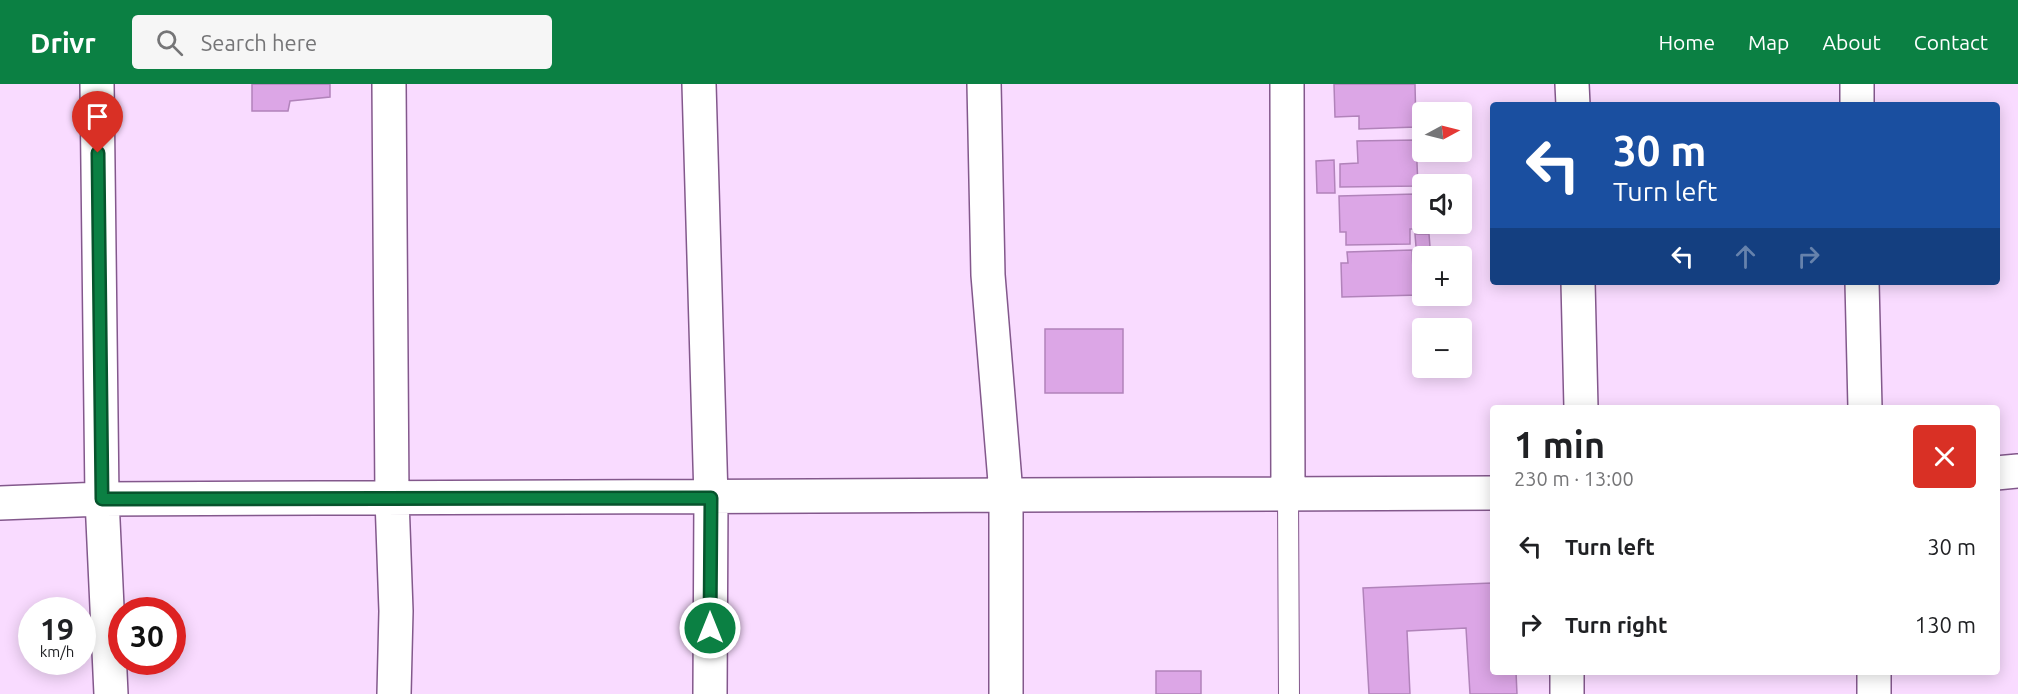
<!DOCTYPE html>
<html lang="en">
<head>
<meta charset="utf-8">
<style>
	:root { --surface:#fff; --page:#f6f6f6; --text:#202124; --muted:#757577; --accent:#0b8043 }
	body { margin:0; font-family:Ubuntu,sans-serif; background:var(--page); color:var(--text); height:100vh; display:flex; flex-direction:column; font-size:22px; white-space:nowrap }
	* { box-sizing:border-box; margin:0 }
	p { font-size:20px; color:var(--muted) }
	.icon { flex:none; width:33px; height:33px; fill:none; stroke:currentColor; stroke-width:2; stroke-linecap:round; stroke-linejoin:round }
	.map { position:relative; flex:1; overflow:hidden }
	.drawer { position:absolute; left:1490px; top:321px; width:510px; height:270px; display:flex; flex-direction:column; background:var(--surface); border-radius:6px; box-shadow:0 3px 15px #0003 }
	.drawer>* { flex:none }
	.top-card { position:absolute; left:1490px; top:18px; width:510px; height:183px; border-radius:6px; box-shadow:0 3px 15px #0003; background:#1a4fa0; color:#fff; overflow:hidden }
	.needle { width:39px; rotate:83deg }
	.fabs { position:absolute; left:1412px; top:18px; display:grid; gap:12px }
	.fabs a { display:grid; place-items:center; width:60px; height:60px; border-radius:6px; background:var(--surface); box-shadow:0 3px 15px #0003; font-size:30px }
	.speed { position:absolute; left:18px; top:513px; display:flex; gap:12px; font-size:30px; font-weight:700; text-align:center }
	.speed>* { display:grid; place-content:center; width:78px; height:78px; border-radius:50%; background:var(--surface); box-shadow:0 3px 15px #0003; line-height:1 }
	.speed small { font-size:15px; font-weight:400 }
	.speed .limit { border:9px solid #d22; background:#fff; color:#111 }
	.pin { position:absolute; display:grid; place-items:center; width:51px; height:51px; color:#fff; margin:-62px -26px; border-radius:50% 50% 50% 0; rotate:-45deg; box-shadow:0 0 6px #0007 }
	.pin .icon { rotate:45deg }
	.me { position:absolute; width:66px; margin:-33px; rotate:0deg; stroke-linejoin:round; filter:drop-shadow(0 0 4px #0008) }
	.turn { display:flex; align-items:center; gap:21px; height:126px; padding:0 24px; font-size:27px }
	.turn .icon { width:78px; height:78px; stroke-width:2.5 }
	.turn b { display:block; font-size:42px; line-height:51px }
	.lanes { display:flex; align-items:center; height:57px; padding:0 24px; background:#0003; justify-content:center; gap:30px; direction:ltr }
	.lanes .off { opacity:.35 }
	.round { display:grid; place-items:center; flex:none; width:63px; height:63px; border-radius:6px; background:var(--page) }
	.summary { display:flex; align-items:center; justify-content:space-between; height:102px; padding:0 24px }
	h1 { font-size:36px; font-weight:700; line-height:45px }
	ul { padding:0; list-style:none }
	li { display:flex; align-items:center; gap:18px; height:78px; padding:0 24px }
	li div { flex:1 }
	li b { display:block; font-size:22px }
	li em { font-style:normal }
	header { display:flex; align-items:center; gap:36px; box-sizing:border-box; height:84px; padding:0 30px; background:var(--accent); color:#fff }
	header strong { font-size:28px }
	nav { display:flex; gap:33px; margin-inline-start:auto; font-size:21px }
	.search { width:420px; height:54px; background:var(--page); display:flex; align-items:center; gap:15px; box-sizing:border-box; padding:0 21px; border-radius:6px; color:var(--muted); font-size:22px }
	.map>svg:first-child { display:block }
	.building { fill:#dca6e6; stroke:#b183ba; stroke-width:1.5 }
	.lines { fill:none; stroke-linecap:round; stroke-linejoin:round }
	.lane-casing { stroke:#83588c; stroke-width:22 }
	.street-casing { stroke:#83588c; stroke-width:36 }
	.lane { stroke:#fff; stroke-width:20 }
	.street { stroke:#fff; stroke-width:33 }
	.route-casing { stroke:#07532c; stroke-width:15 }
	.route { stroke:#0b8043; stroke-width:10 }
</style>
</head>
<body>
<header>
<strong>Drivr</strong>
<div class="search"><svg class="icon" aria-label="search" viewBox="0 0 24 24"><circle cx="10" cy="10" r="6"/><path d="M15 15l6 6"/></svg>Search here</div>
<nav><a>Home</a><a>Map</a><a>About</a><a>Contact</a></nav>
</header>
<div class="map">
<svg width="2018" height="610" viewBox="0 0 2018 610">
	<rect width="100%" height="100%" fill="#f9dbff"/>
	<!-- building -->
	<path class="building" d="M 252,0 L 330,0 L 330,13 L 290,17 L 288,27 L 252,27 Z
		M 1334,0 L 1415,0 L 1416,43 L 1359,45 L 1359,32 L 1335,33 Z
		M 1416,56 L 1418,102 L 1340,103 L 1340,80 L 1358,79 L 1357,57 Z
		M 1334,76 L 1335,109 L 1317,109 L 1316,77 Z
		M 1416,110 L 1416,145 L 1410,145 L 1410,160 L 1346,161 L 1346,148 L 1340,148 L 1339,112 Z
		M 1415,150 L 1429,150 L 1430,163 L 1416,163 Z
		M 1416,163 L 1430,163 L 1430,172 L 1422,172 L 1422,177 L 1417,177 Z
		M 1412,166 L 1413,186 L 1419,186 L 1419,211 L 1342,213 L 1341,179 L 1348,179 L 1347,168 Z
		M 1045,245 L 1123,245 L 1123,309 L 1045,309 Z
		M 1492,499 L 1492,588 L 1516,588 L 1517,610 L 1470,610 L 1466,544 L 1407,547 L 1410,610 L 1369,610 L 1363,504 Z
		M 1156,587 L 1201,587 L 1201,610 L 1156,610 Z"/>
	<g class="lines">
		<!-- lane casing -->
		<g class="lane-casing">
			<path id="lane" d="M 1288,411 L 1289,610"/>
		</g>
		<!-- street casing -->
		<g class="street-casing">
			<path id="street" d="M 97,0 L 102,415 L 111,610
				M 389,0 L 392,415 L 396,527 L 394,610
				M 699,0 L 711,414 L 710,610
				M 984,0 L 988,191 L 1006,410 L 1006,610
				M 1287,0 L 1288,411
				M 1572,0 L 1573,21
				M 1857,0 L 1857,21
				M 1578,198 L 1581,324
				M 1862,198 L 1865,324
				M 1996,389 L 2018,387
				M 0,419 L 102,415 L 1492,409
				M 1567,588 L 1567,610
				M 1874,588 L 1874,610"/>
		</g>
		<!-- lane -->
		<use href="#lane" class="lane"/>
		<!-- street -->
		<use href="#street" class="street"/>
	</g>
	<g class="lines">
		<!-- route casing -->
		<g class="route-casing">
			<path id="route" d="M 98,69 L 102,415 L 711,414 L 710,544"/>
		</g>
		<!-- route -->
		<use href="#route" class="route"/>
	</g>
</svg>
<div class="fabs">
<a><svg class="needle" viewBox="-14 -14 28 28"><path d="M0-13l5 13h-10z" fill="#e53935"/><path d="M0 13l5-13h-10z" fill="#757577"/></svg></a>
<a><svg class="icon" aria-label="sound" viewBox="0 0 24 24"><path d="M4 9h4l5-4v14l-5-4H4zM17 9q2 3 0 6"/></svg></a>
<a>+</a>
<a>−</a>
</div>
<div class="speed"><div>19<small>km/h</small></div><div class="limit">30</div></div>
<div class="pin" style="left:98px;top:69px;background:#d93025"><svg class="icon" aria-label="arrive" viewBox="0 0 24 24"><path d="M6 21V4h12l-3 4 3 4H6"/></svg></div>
<svg class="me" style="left:710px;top:544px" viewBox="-20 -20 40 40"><circle r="17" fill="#0b8043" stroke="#fff" stroke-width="3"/><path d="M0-11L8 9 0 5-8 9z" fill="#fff"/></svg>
<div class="top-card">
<div class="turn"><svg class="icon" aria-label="left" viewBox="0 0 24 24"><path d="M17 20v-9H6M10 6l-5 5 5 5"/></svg><div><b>30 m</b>Turn left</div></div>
<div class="lanes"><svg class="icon" aria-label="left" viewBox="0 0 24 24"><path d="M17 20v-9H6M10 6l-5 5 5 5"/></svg><svg class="icon off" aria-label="ahead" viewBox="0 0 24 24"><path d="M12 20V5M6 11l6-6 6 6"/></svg><svg class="icon off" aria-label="right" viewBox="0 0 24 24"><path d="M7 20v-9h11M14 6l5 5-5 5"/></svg></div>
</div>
<section class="drawer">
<div class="summary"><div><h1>1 min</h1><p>230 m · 13:00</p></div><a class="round" style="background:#d93025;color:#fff"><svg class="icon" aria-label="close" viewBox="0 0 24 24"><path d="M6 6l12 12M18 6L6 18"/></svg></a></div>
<ul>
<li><svg class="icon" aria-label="left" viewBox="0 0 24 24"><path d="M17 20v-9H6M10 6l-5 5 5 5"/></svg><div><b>Turn left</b></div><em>30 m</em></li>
<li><svg class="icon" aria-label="right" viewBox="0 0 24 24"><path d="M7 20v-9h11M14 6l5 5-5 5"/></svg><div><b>Turn right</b></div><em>130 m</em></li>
</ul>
</section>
</div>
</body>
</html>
